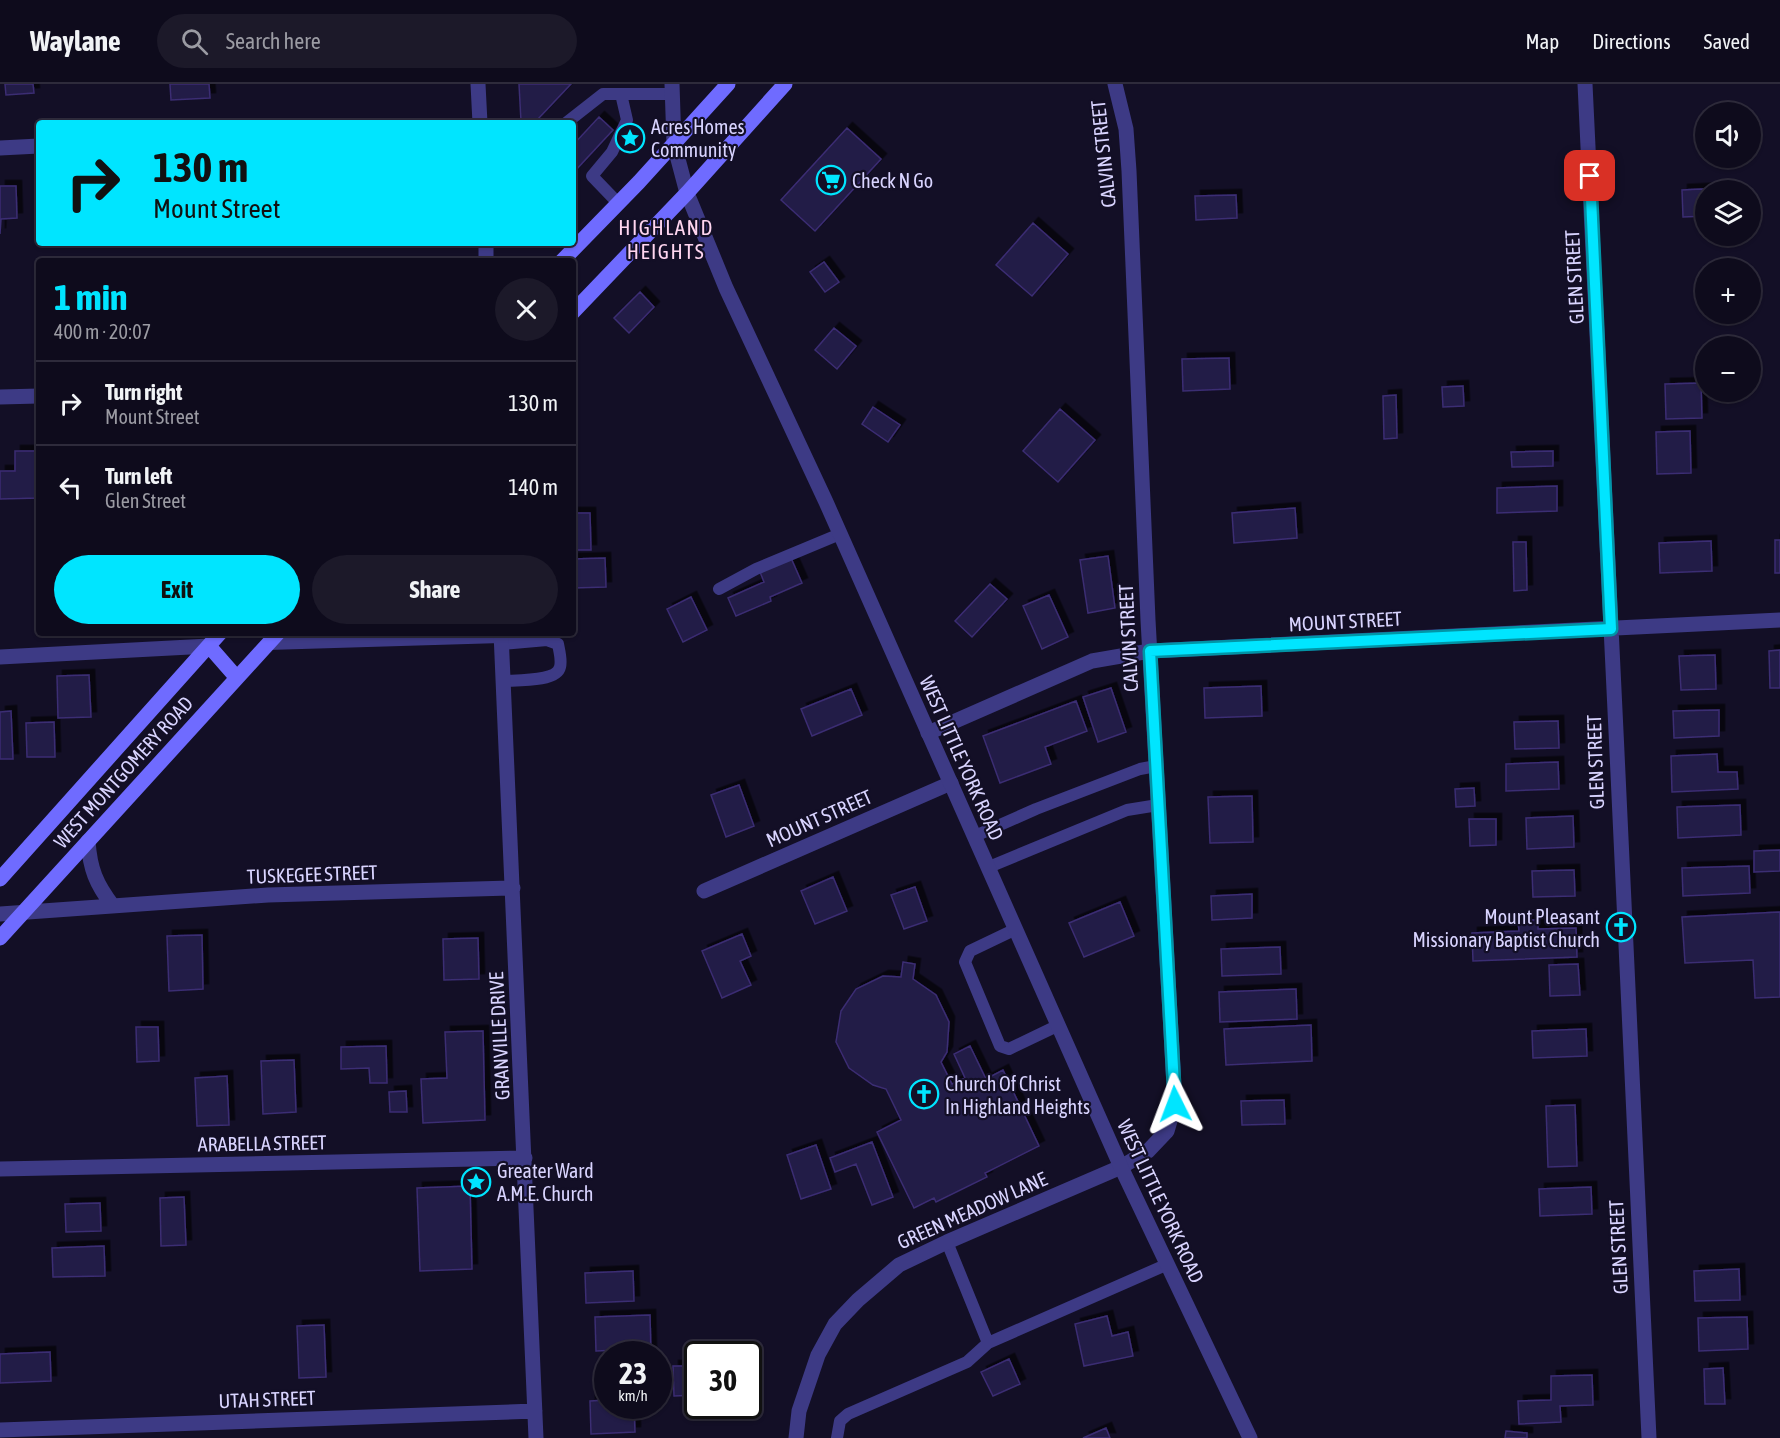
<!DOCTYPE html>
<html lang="en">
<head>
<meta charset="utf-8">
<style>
	:root { --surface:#0e0b1c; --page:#1c1929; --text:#f1f3f6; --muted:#9b9ba3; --line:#2e2b3b; --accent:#00e5ff }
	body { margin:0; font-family:"Asap Condensed",sans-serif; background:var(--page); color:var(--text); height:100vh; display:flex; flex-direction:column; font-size:22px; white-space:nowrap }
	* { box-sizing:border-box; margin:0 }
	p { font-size:20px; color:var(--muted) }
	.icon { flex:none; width:33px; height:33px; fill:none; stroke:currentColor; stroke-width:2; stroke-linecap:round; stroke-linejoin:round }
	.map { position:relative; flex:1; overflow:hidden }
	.side { position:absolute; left:36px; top:174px; width:540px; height:378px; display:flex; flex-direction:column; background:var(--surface); border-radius:6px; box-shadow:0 2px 4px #0004,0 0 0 2px var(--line) }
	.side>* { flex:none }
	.top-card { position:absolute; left:36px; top:36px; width:540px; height:126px; border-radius:6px; box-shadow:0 2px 4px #0004,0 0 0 2px var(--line); background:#00e5ff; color:#111; overflow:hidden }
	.buttons { position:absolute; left:1695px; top:18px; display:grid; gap:12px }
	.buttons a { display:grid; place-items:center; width:66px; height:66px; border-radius:50%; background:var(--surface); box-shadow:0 2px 4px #0004,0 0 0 2px var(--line); font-size:30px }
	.speed { position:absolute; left:594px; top:1257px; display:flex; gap:12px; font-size:30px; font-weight:700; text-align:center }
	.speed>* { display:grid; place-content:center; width:78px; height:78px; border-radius:50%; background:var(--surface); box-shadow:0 2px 4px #0004,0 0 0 2px var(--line); line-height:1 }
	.speed small { font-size:15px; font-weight:400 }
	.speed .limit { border:3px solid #111; border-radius:9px; background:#fff; color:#111 }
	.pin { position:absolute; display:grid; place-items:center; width:51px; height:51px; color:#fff; margin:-26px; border-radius:12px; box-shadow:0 3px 9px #0006 }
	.me { position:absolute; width:66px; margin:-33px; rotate:357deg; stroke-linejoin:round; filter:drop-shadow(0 0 4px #0008) }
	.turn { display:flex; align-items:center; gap:21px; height:126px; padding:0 18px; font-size:27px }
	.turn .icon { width:78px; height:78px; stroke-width:2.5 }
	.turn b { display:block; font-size:42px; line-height:51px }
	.round { display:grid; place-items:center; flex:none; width:63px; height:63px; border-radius:32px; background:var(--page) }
	.overview { display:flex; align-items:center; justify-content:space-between; height:102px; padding:0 18px }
	h1 { font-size:36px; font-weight:700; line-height:45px; color:var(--accent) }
	.cta { display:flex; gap:12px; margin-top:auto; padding:12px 18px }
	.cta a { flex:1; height:69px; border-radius:36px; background:var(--accent); color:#111; font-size:24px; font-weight:700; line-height:69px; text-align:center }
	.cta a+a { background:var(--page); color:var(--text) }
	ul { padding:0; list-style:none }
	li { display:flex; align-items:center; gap:18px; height:84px; padding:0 18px; border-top:2px solid var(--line) }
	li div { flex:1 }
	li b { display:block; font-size:22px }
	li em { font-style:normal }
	header { display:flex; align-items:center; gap:36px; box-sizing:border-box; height:84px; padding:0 30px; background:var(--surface); border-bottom:2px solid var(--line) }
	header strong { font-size:28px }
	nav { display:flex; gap:33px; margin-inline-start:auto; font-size:21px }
	.search { width:420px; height:54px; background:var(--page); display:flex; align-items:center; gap:15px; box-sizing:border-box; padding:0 21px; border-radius:33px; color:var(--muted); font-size:22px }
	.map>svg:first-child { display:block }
	.building { fill:#241b47; stroke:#3b2d73; stroke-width:1.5; filter:url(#shadow) }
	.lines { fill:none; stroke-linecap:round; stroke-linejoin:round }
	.service { stroke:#3d3a85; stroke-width:12 }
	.minor { stroke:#3d3a85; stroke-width:15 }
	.tertiary { stroke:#3d3a85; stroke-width:15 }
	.secondary { stroke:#6f6bff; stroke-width:15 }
	.route-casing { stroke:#0095a6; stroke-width:15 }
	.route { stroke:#00e5ff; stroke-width:10 }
	.labels { text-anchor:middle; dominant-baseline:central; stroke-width:4.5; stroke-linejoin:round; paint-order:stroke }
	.poi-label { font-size:20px; fill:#d9d4ff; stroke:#130f26; text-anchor:start }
	.street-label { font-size:20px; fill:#d9d4ff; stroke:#130f26 }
	.neighbourhood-label { font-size:21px; letter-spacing:1.5px; fill:#ffd6f0; stroke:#130f26 }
</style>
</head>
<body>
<header>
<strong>Waylane</strong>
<div class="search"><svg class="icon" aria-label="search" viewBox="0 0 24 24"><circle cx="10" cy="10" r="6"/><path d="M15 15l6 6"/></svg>Search here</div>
<nav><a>Map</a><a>Directions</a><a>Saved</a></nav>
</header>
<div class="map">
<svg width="1780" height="1354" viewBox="0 0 1780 1354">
	<defs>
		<filter id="shadow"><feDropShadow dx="5.5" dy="-5.5" stdDeviation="0" flood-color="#0009"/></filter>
	</defs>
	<rect width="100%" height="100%" fill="#130f26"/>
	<!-- building -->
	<path class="building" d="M 5,0 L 33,0 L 34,9 L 6,11 Z
		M 170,0 L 209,0 L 210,14 L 171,16 Z
		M 519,0 L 571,0 L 537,36 L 521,37 Z
		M 599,33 L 613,46 L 573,89 L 573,61 Z
		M 847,44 L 881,75 L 815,147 L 781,116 Z
		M 0,102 L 16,102 L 17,134 L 1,135 L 0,150 Z
		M 1721,104 L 1721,106 L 1706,106 L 1706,132 L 1683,133 L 1682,106 Z
		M 1236,111 L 1237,134 L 1196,136 L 1195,112 Z
		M 1033,139 L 1068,170 L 1032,212 L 996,181 Z
		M 824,178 L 839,198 L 825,208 L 810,188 Z
		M 640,208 L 654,223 L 629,249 L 614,234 Z
		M 834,244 L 856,262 L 837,285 L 815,266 Z
		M 1229,274 L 1230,305 L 1183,307 L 1182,275 Z
		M 1701,299 L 1702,334 L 1666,335 L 1665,300 Z
		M 1463,302 L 1464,322 L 1443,323 L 1442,303 Z
		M 1396,311 L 1397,354 L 1384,355 L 1383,312 Z
		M 873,323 L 900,341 L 888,358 L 862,340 Z
		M 1060,325 L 1095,356 L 1058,398 L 1023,367 Z
		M 1690,347 L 1691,389 L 1657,390 L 1656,348 Z
		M 15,367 L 39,367 L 39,414 L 0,415 L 0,387 L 15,387 Z
		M 1553,367 L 1553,382 L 1512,383 L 1511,368 Z
		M 1557,402 L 1557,427 L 1497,429 L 1497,404 Z
		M 1295,424 L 1297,454 L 1234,459 L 1232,429 Z
		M 573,429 L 590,429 L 591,466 L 573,466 Z
		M 1775,456 L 1780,456 L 1780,489 L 1775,489 Z
		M 1711,457 L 1712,487 L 1660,489 L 1659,459 Z
		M 1513,458 L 1526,458 L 1527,506 L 1514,507 Z
		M 1108,472 L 1115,524 L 1088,529 L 1080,476 Z
		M 605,474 L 606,503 L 573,504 L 573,475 Z
		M 791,474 L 802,499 L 770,513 L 771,517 L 736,532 L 728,514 L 764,498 L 760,488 Z
		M 990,500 L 1007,515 L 972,553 L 955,537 Z
		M 1049,511 L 1068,553 L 1042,565 L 1023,522 Z
		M 691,513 L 707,546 L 683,558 L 667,525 Z
		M 1780,566 L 1780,604 L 1770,604 L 1769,567 Z
		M 1715,571 L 1716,605 L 1681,606 L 1679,572 Z
		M 89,591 L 91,633 L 58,634 L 57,592 Z
		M 1261,602 L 1262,632 L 1205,634 L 1204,604 Z
		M 1111,604 L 1126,648 L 1098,658 L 1083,613 Z
		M 851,605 L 862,631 L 812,652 L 801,625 Z
		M 1076,617 L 1087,647 L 1045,663 L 1051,680 L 1000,699 L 983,652 Z
		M 1719,626 L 1719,652 L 1674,654 L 1673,627 Z
		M 11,627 L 13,675 L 0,675 L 0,628 Z
		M 1558,637 L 1559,664 L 1515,665 L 1514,638 Z
		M 54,638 L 55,673 L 27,673 L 26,639 Z
		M 1717,670 L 1718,688 L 1737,688 L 1738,705 L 1672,708 L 1671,672 Z
		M 1558,678 L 1559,705 L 1506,707 L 1506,680 Z
		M 739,701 L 754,742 L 726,753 L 711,711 Z
		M 1474,704 L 1475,722 L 1456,723 L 1455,705 Z
		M 1252,712 L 1253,758 L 1210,759 L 1208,713 Z
		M 1740,721 L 1741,751 L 1678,754 L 1677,723 Z
		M 1573,732 L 1574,763 L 1527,765 L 1526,734 Z
		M 1469,735 L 1496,735 L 1496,761 L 1470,762 Z
		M 1780,766 L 1780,787 L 1754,788 L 1754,767 Z
		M 1749,782 L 1750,809 L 1683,812 L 1682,784 Z
		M 1574,786 L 1575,812 L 1533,813 L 1532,787 Z
		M 833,793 L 847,827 L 815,840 L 801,807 Z
		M 915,803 L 927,837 L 904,845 L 891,811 Z
		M 1252,810 L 1252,834 L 1212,836 L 1211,812 Z
		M 1120,818 L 1134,852 L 1084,873 L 1069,839 Z
		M 1780,828 L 1780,913 L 1755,914 L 1753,876 L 1685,879 L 1682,833 Z
		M 1518,836 L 1538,836 L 1538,845 L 1576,844 L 1577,873 L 1473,877 L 1472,849 L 1519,847 Z
		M 742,850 L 751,872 L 740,877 L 751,901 L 722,914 L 702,867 Z
		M 202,851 L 203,905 L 169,907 L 167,852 Z
		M 478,854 L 479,895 L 444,896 L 443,855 Z
		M 1280,863 L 1281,890 L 1222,892 L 1221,865 Z
		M 903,878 L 915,880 L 913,895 L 936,911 L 949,938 L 947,968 L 941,978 L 952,1000 L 965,994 L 954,970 L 970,962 L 986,995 L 1003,986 L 1039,1062 L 985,1089 L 987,1093 L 936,1118 L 934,1114 L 914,1124 L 877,1048 L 901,1036 L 886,1005 L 873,1001 L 849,984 L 836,958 L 841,927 L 856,905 L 883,892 L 901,893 Z
		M 1578,880 L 1580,911 L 1550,912 L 1549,881 Z
		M 1296,905 L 1297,935 L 1220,938 L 1219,908 Z
		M 1311,941 L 1312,977 L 1226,981 L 1224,945 Z
		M 136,943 L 158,943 L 159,977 L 137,978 Z
		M 1586,945 L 1587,972 L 1533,974 L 1532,947 Z
		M 483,947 L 485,1036 L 423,1039 L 421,995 L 447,994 L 445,948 Z
		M 386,962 L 387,999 L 370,999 L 369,984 L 341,985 L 341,963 Z
		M 294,976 L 296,1028 L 263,1030 L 261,977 Z
		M 227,992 L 229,1041 L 197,1042 L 195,994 Z
		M 406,1007 L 407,1028 L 390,1028 L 389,1008 Z
		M 1284,1016 L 1285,1040 L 1242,1041 L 1241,1017 Z
		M 1575,1021 L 1577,1082 L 1548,1083 L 1546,1022 Z
		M 872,1058 L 893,1113 L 872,1121 L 856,1080 L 835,1088 L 830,1074 Z
		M 816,1061 L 831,1105 L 801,1115 L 787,1071 Z
		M 470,1102 L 472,1185 L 420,1187 L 417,1104 Z
		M 1591,1103 L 1592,1130 L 1540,1132 L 1539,1105 Z
		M 184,1113 L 186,1161 L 161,1162 L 160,1114 Z
		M 100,1119 L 101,1147 L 66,1148 L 65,1120 Z
		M 104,1162 L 105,1192 L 53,1193 L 52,1164 Z
		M 1739,1185 L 1740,1216 L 1695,1217 L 1694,1187 Z
		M 633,1187 L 634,1217 L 586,1219 L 585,1189 Z
		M 650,1231 L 651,1270 L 620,1270 L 620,1266 L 596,1267 L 595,1233 Z
		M 1107,1232 L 1112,1252 L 1128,1248 L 1133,1272 L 1084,1282 L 1075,1240 Z
		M 1747,1233 L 1748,1265 L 1699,1267 L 1698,1234 Z
		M 324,1241 L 326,1293 L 299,1294 L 297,1242 Z
		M 50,1268 L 51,1297 L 0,1299 L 0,1270 Z
		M 1009,1275 L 1020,1300 L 993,1312 L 981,1288 Z
		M 673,1282 L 697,1282 L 698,1311 L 674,1312 Z
		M 1723,1284 L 1725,1320 L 1705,1320 L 1704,1285 Z
		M 1592,1291 L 1593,1321 L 1560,1322 L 1561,1338 L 1519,1340 L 1518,1317 L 1551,1316 L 1551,1292 Z
		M 608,1316 L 608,1322 L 634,1322 L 635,1348 L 591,1350 L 590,1317 Z
		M 1106,1344 L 1110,1354 L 1083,1354 Z
		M 1506,1347 L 1527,1349 L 1527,1354 L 1505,1354 Z"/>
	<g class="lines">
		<!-- service -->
		<path class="service" d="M 566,39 L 603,10 L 672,10
			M 618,119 L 592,92 L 612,68 L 627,36 L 621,10
			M 719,505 L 756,485 L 840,450
			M 268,560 L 501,553
			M 501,560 L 547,556 L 558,560 C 559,566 562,576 560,583 C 557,598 516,596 503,597
			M 975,752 L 1036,725 L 1140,685 L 1156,682
			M 989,783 L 1127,726 L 1158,721
			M 1016,845 L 970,867 L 965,878 L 1000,962 L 1009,965 L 1059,941
			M 947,1158 L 988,1259
			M 837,1354 L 840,1337 L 848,1330 L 967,1278 L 988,1259 L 1168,1180"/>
		<!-- minor -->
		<path class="minor" d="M 478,0 L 480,39
			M 1585,0 C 1608,451 1627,903 1649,1354
			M 0,64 L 39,62
			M 486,159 L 486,177
			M 0,313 L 39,312
			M 501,549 L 536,1354
			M 0,573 L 209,562
			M 928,649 L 1092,577 L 1150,567 L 1780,536
			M 88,757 C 90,785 96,800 113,822
			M 704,807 L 951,699
			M 0,830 L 268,811 L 513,804
			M 0,1085 L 525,1074
			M 0,1346 L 535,1327
			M 796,1354 L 799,1327 L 818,1271 L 835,1240 L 858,1216 L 899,1181 L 947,1158 L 1121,1083 L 1148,1067 L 1167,1047 L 1175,1020 L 1148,536 L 1129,87 L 1126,45 L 1115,0"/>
		<!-- tertiary -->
		<path class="tertiary" d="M 672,0 L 674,60 L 687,109 L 726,204 L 826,418 L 1121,1083 L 1250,1354"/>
		<!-- secondary -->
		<path class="secondary" d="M 562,177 L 639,98 L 728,0
			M 573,228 L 687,109 L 785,0
			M 209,562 L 237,594
			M 0,795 L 220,549
			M 0,854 L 278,549"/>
	</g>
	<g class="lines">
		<!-- route casing -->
		<g class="route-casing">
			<path id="route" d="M 1175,1020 L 1150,567 L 1611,545 L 1590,92"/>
		</g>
		<!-- route -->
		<use href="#route" class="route"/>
	</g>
	<!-- icons -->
	<defs>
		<g id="sight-ring" transform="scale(1.5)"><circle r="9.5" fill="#130f26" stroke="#00e5ff" stroke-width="1.5"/><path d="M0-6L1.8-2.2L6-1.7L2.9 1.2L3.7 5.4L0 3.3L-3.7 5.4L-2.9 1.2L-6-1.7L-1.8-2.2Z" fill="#00e5ff"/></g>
		<g id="supermarket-ring" transform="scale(1.5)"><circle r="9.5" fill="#130f26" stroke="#00e5ff" stroke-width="1.5"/><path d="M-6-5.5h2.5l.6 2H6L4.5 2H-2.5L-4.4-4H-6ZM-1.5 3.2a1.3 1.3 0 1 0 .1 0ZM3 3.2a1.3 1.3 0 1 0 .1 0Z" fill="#00e5ff"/></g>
		<g id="church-ring" transform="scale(1.5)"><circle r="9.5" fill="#130f26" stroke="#00e5ff" stroke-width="1.5"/><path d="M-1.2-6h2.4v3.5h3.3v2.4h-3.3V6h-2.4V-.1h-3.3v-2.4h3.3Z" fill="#00e5ff"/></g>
	</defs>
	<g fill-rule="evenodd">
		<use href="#sight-ring" x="630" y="54"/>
		<use href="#supermarket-ring" x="831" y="96"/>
		<use href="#church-ring" x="1621" y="843"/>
		<use href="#church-ring" x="924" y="1010"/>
		<use href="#sight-ring" x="476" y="1098"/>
	</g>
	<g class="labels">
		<!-- poi labels -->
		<g class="poi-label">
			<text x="651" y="42">Acres Homes<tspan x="651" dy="23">Community</tspan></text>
			<text x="852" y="96">Check N Go</text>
			<text x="1600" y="832" text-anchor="end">Mount Pleasant<tspan x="1600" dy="23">Missionary Baptist Church</tspan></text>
			<text x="945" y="999">Church Of Christ<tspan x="945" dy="23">In Highland Heights</tspan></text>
			<text x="497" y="1086">Greater Ward<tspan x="497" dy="23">A.M.E. Church</tspan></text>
		</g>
		<!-- street labels -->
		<g class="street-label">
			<text transform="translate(1103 70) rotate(-96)">CALVIN STREET</text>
			<text transform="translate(1574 193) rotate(-93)">GLEN STREET</text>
			<text transform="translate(1345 537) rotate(-3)">MOUNT STREET</text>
			<text transform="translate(1128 554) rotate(-93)">CALVIN STREET</text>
			<text transform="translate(962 674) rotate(66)">WEST LITTLE YORK ROAD</text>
			<text transform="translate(1595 678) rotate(-92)">GLEN STREET</text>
			<text transform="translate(123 688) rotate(-48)">WEST MONTGOMERY ROAD</text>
			<text transform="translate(819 734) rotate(-24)">MOUNT STREET</text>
			<text transform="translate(312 790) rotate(-2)">TUSKEGEE STREET</text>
			<text transform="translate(499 952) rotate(-93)">GRANVILLE DRIVE</text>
			<text transform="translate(262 1059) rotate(-1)">ARABELLA STREET</text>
			<text transform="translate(1161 1117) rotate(65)">WEST LITTLE YORK ROAD</text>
			<text transform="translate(972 1126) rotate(-24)">GREEN MEADOW LANE</text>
			<text transform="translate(1618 1163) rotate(-93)">GLEN STREET</text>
			<text transform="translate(267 1315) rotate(-2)">UTAH STREET</text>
		</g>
		<!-- neighbourhood labels -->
		<g class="neighbourhood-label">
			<text x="666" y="143">HIGHLAND<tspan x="666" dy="24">HEIGHTS</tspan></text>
		</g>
	</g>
</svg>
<div class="buttons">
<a><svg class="icon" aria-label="sound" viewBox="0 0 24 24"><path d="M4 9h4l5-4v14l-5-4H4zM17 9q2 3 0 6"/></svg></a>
<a><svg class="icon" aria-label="layers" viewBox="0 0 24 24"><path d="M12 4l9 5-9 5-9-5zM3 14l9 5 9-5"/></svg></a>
<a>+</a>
<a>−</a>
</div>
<div class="speed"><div>23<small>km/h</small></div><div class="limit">30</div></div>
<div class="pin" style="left:1590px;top:92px;background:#d93025"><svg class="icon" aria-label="arrive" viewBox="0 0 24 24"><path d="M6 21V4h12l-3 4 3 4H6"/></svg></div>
<svg class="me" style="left:1175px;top:1020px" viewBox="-20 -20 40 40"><path d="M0-17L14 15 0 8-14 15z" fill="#00e5ff" stroke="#fff" stroke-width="4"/></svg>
<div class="top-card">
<div class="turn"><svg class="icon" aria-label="right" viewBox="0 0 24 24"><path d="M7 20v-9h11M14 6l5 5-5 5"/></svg><div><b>130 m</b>Mount Street</div></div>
</div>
<section class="side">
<div class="overview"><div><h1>1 min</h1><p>400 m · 20:07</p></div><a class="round"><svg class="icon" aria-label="close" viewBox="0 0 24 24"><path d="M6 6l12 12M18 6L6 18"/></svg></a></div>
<ul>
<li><svg class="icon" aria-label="right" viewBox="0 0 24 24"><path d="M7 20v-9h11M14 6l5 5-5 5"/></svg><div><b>Turn right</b><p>Mount Street</p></div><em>130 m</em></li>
<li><svg class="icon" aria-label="left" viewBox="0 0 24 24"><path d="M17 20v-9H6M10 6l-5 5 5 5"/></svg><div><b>Turn left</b><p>Glen Street</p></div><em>140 m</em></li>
</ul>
<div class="cta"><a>Exit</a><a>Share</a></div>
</section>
</div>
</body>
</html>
